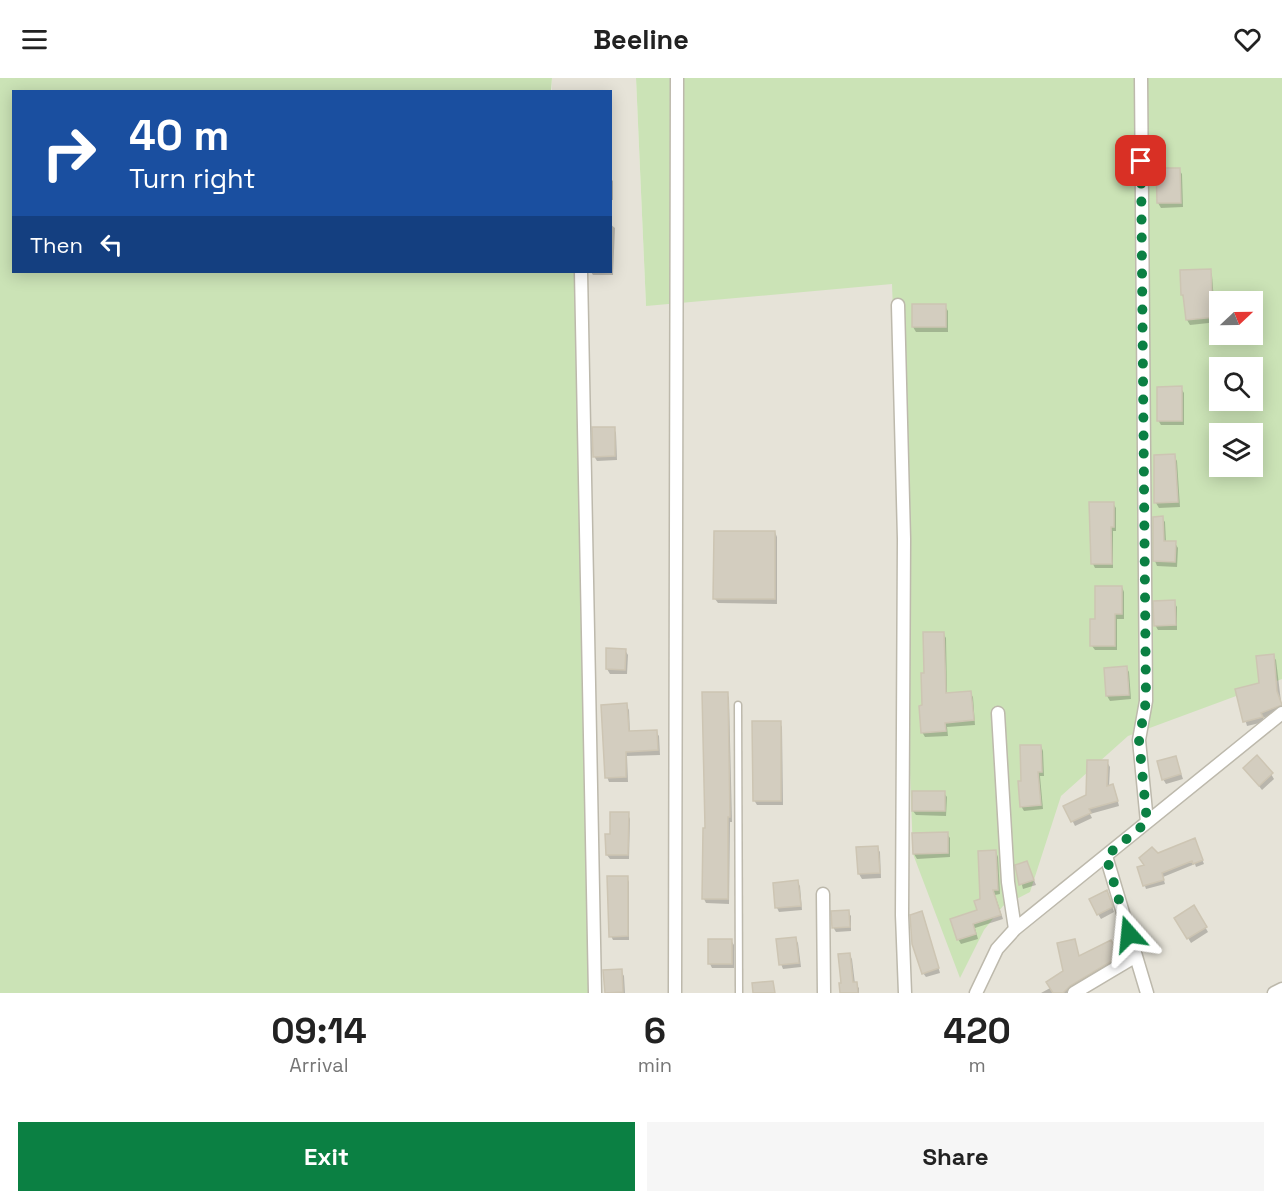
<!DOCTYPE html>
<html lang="en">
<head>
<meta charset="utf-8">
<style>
	:root { --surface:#fff; --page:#f6f6f6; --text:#222; --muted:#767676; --accent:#0b8043 }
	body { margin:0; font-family:"Space Grotesk",sans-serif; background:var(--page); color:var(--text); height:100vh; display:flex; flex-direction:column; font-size:22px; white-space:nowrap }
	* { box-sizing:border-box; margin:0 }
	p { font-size:20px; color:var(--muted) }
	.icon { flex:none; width:33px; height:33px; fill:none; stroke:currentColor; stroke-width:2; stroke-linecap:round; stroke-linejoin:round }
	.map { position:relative; height:915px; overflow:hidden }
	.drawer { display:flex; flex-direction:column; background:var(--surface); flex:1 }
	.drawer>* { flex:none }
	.top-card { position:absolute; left:12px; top:12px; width:600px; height:183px; border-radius:0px; box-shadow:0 3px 15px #0003; background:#1a4fa0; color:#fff; overflow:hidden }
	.needle { width:39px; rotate:68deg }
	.tools { position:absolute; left:1209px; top:213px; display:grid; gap:12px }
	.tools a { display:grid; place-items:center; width:54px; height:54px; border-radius:0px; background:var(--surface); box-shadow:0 3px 15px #0003; font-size:30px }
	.pin { position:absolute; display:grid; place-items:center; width:51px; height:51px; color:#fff; margin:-26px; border-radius:12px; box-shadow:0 3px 9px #0006 }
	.me { position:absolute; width:66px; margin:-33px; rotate:342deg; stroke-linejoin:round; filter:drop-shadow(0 0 4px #0008) }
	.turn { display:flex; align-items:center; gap:21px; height:126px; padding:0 18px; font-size:27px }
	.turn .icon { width:78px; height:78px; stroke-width:2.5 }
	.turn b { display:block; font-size:42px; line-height:51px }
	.then { display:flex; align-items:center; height:57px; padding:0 18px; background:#0003; gap:12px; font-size:22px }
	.eta { display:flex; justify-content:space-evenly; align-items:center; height:102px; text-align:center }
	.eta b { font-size:36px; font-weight:700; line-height:42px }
	.button { display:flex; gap:12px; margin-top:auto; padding:12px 18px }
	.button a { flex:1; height:69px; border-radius:0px; background:var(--accent); color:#fff; font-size:24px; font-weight:700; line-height:69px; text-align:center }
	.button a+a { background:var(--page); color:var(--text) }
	header { display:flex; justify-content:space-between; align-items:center; height:78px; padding:0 18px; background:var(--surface); font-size:27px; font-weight:700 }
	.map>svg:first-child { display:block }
	.residential { fill:#e6e3d8; fill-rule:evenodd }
	.green { fill:#cbe3b6; fill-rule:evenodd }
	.shadow { fill:#0003 }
	.building { fill:#d3cdbf; stroke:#cdc5b3; stroke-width:1.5 }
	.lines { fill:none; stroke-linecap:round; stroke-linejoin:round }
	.lane-casing { stroke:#bdb9ac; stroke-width:9 }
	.street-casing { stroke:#bdb9ac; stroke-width:15 }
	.lane { stroke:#fff; stroke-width:6 }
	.street { stroke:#fff; stroke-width:12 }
	.route { stroke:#0b8043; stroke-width:10; stroke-dasharray:0 18 }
</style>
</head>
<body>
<header><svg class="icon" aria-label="menu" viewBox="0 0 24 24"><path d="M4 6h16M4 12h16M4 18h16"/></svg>Beeline<svg class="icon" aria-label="heart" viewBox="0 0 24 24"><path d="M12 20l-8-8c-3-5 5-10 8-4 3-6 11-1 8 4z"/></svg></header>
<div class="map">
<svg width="1282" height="915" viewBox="0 0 1282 915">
	<rect width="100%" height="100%" fill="#f3f0e9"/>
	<!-- residential -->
	<path class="residential" d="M 552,0 L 636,0 L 646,228 L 1282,0 L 1282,915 L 595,915 L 584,194 L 610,194 L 610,14 L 552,14 ZM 1220,224 L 1252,224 L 1252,256 L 1220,256 ZM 1220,290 L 1252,290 L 1252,322 L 1220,322 ZM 1220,356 L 1252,356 L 1252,388 L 1220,388 Z"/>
	<!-- green -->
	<path class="green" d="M 0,0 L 552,0 L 551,14 L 14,14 L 14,194 L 584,194 L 595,915 L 0,915 Z
		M 636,0 L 1282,0 L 1282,601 L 1128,658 L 1061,718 L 1030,814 L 1003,828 L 984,852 L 960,900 L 913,776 L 892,206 L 646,228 ZM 1220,224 L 1252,224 L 1252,256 L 1220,256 ZM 1220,290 L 1252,290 L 1252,322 L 1220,322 ZM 1220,356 L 1252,356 L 1252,388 L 1220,388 Z"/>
	<!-- shadow -->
	<path class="shadow" d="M 1179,92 L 1182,96 L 1183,129 L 1161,130 L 1158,125 Z
		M 610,100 L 613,103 L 613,122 L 610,122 Z
		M 610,146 L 615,150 L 613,197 L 593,197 L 591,194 L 610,194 Z
		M 1210,192 L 1212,197 L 1214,223 L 1216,228 L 1218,244 L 1190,247 L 1187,242 L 1185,222 L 1182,217 Z
		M 913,228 L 945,228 L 948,233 L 948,254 L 916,254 L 913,249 Z
		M 1181,310 L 1184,315 L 1184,347 L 1161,347 L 1158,342 Z
		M 614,350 L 616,355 L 617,382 L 597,383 L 594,378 Z
		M 1174,378 L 1177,383 L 1180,429 L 1159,430 L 1156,425 Z
		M 1113,425 L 1116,430 L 1116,453 L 1113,453 L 1113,490 L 1095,490 L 1093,486 Z
		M 1162,440 L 1165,444 L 1166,464 L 1175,465 L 1178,470 L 1177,489 L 1157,488 L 1155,483 Z
		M 775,454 L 777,459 L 777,526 L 718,525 L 715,521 Z
		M 1122,509 L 1124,514 L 1124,541 L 1117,541 L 1117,572 L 1095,572 L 1092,568 L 1097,543 Z
		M 1174,524 L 1177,529 L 1177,552 L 1158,552 L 1155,547 Z
		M 943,555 L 946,560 L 947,616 L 970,615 L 973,619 L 975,647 L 947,649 L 948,658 L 925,659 L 922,654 L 925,596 Z
		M 625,572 L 628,577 L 627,596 L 610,596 L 607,591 Z
		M 1273,578 L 1276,582 L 1282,632 L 1263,640 L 1264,644 L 1247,648 L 1237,612 L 1261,606 Z
		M 1126,589 L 1129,594 L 1131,621 L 1110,623 L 1107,618 L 1105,591 Z
		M 727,615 L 729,620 L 732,744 L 730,744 L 729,826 L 706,825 L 704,821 L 706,751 Z
		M 626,627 L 629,632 L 630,655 L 656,654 L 659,658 L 660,677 L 627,678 L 628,704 L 609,704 L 607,699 Z
		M 780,645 L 782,649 L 783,727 L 757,727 L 754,722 Z
		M 1041,668 L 1043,673 L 1044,698 L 1040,698 L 1043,731 L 1024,733 L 1021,728 L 1022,704 Z
		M 1176,680 L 1183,701 L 1166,706 L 1163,701 Z
		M 1107,684 L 1110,689 L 1109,708 L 1115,712 L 1119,728 L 1090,736 L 1092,740 L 1075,748 L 1065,728 L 1087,718 Z
		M 1245,690 L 1271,696 L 1274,701 L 1262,712 Z
		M 944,715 L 947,719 L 946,738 L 916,737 L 913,733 Z
		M 628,736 L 630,741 L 629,781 L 610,781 L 607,777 L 611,757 Z
		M 947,756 L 950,760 L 950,779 L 917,781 L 914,776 Z
		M 1196,766 L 1204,786 L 1196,789 L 1195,786 L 1163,799 L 1165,806 L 1146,811 L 1139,790 L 1146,788 L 1157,777 Z
		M 877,770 L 880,774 L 881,800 L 862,801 L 859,796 Z
		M 996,774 L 998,779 L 1000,816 L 995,817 L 1003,841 L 975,850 L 978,861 L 961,866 L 958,861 L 979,833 Z
		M 1027,785 L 1036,807 L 1023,811 L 1017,788 Z
		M 627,799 L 629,804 L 629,862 L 613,862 L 611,858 Z
		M 797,804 L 800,808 L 802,832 L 779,834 L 777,830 Z
		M 1107,814 L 1114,834 L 1101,841 L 1098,836 Z
		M 1194,830 L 1208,854 L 1191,865 L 1176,840 Z
		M 848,834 L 851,838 L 851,853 L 836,854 L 833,849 Z
		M 924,839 L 940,895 L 926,899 L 923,895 Z
		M 795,860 L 798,865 L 801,889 L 783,891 L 781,886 Z
		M 731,862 L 734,867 L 734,890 L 712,890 L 710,886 Z
		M 1111,864 L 1120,882 L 1069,915 L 1041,915 L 1052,909 L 1079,880 Z
		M 849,876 L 852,881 L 855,906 L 859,910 L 859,915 L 842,915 Z
		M 621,893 L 624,898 L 625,915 L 606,915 L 605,894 Z"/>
	<!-- building -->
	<path class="building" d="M 1156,90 L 1180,90 L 1181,125 L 1157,125 Z
		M 1211,191 L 1212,222 L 1215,221 L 1216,239 L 1186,242 L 1183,217 L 1181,217 L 1180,192 Z
		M 912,226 L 946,226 L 946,249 L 912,249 Z
		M 1182,308 L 1182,343 L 1157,343 L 1157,309 Z
		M 592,349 L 615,349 L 615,378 L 593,379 Z
		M 1175,376 L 1178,424 L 1154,425 L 1154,377 Z
		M 1089,424 L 1114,424 L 1114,449 L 1111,449 L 1112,486 L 1091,486 Z
		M 1163,438 L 1164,463 L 1176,463 L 1175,484 L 1153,483 L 1153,439 Z
		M 714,453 L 775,453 L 775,521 L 713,521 Z
		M 1095,508 L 1122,508 L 1122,536 L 1115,536 L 1115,568 L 1090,568 L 1090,541 L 1095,541 Z
		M 1175,522 L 1176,547 L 1154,548 L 1153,523 Z
		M 923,554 L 944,554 L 946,615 L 971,613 L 974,642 L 945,645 L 946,653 L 921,655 L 919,628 L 922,627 L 921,595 L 924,595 Z
		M 606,570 L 626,571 L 625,592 L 606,591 Z
		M 1274,576 L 1277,613 L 1282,627 L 1261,635 L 1263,639 L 1243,644 L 1235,611 L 1259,605 L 1256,578 Z
		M 1127,588 L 1129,617 L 1106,618 L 1104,590 Z
		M 702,614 L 728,614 L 730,739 L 728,739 L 728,821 L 702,821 L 703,750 L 705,750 Z
		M 627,625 L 629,653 L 657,652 L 658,672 L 626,674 L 626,699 L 605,700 L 601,627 Z
		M 752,643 L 781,643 L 781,723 L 753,723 Z
		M 1020,667 L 1041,667 L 1042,694 L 1038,694 L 1041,727 L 1020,729 L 1018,703 L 1021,703 Z
		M 1257,677 L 1273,695 L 1259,708 L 1243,690 Z
		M 1176,678 L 1181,696 L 1162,702 L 1157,683 Z
		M 1087,682 L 1108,682 L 1107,708 L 1113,706 L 1118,723 L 1089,731 L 1091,735 L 1071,744 L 1063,728 L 1086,717 Z
		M 912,713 L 945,713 L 945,733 L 912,733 Z
		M 610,734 L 629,734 L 628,777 L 606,777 L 605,756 L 610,756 Z
		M 948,754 L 948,775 L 913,776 L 912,755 Z
		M 1195,760 L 1203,782 L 1193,786 L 1192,783 L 1162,795 L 1164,802 L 1143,808 L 1137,789 L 1144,787 L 1139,780 L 1152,769 L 1158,775 Z
		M 878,768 L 880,795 L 858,796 L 856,769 Z
		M 996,772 L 998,812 L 993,812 L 1001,837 L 973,846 L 976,856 L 957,862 L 950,841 L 977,832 L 974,823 L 980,821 L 978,773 Z
		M 1027,783 L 1034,802 L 1019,807 L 1015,787 Z
		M 607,798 L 628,798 L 628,858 L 609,859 Z
		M 798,802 L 801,828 L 775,830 L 773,805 Z
		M 1107,812 L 1113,829 L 1097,837 L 1089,821 Z
		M 1194,827 L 1207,849 L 1187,861 L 1174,840 Z
		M 849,832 L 850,849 L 832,850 L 831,833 Z
		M 922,833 L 939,890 L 922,896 L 912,866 L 910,837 Z
		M 796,859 L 799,885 L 779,887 L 776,861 Z
		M 708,861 L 732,861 L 732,886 L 708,886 Z
		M 1075,861 L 1079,878 L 1111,862 L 1120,878 L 1070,908 L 1063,915 L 1053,915 L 1046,904 L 1063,893 L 1057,865 Z
		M 850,875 L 853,904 L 857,904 L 858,915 L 840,915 L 839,905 L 841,905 L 838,876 Z
		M 622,891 L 623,914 L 605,915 L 603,892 Z
		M 773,903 L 775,915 L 753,915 L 752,905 Z"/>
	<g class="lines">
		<!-- lane casing -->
		<g class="lane-casing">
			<path id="lane" d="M 738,627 L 739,915"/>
		</g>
		<!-- street casing -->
		<g class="street-casing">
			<path id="street" d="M 1141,0 L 1146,623 L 1139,662 L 1147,744
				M 581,194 L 595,915
				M 898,227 L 904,461 L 902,837 L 905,915
				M 998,635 L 1008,804 L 1015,851
				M 1106,778 L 1147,915
				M 823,816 L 824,915
				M 675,915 L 677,0
				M 976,915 L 997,871 L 1015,851 L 1282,635
				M 1074,915 L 1136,878
				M 1274,915 L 1282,911"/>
		</g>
		<!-- lane -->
		<use href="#lane" class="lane"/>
		<!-- street -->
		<use href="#street" class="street"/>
	</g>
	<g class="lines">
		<!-- route -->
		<path class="route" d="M 1129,856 L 1106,778 L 1147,744 L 1139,662 L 1146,623 L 1141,83"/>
	</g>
</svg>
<div class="tools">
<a><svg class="needle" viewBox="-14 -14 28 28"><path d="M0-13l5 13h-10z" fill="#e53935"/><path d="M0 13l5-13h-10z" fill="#767676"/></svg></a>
<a><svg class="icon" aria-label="search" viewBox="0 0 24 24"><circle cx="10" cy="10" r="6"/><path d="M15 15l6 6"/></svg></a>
<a><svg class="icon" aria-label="layers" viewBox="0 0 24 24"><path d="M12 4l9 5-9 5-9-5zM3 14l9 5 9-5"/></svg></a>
</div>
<div class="pin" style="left:1141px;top:83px;background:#d93025"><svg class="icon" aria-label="arrive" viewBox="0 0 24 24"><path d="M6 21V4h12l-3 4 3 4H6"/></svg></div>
<svg class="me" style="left:1129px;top:856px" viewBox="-20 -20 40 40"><path d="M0-17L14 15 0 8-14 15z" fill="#0b8043" stroke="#fff" stroke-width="4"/></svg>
<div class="top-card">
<div class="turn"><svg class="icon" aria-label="right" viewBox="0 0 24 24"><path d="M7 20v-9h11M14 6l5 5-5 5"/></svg><div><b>40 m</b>Turn right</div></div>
<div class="then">Then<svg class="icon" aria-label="left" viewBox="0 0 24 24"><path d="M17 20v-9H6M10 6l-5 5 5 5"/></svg></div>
</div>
</div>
<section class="drawer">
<div class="eta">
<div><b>09:14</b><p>Arrival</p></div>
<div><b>6</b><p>min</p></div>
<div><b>420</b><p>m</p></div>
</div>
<div class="button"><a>Exit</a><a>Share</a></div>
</section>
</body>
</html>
